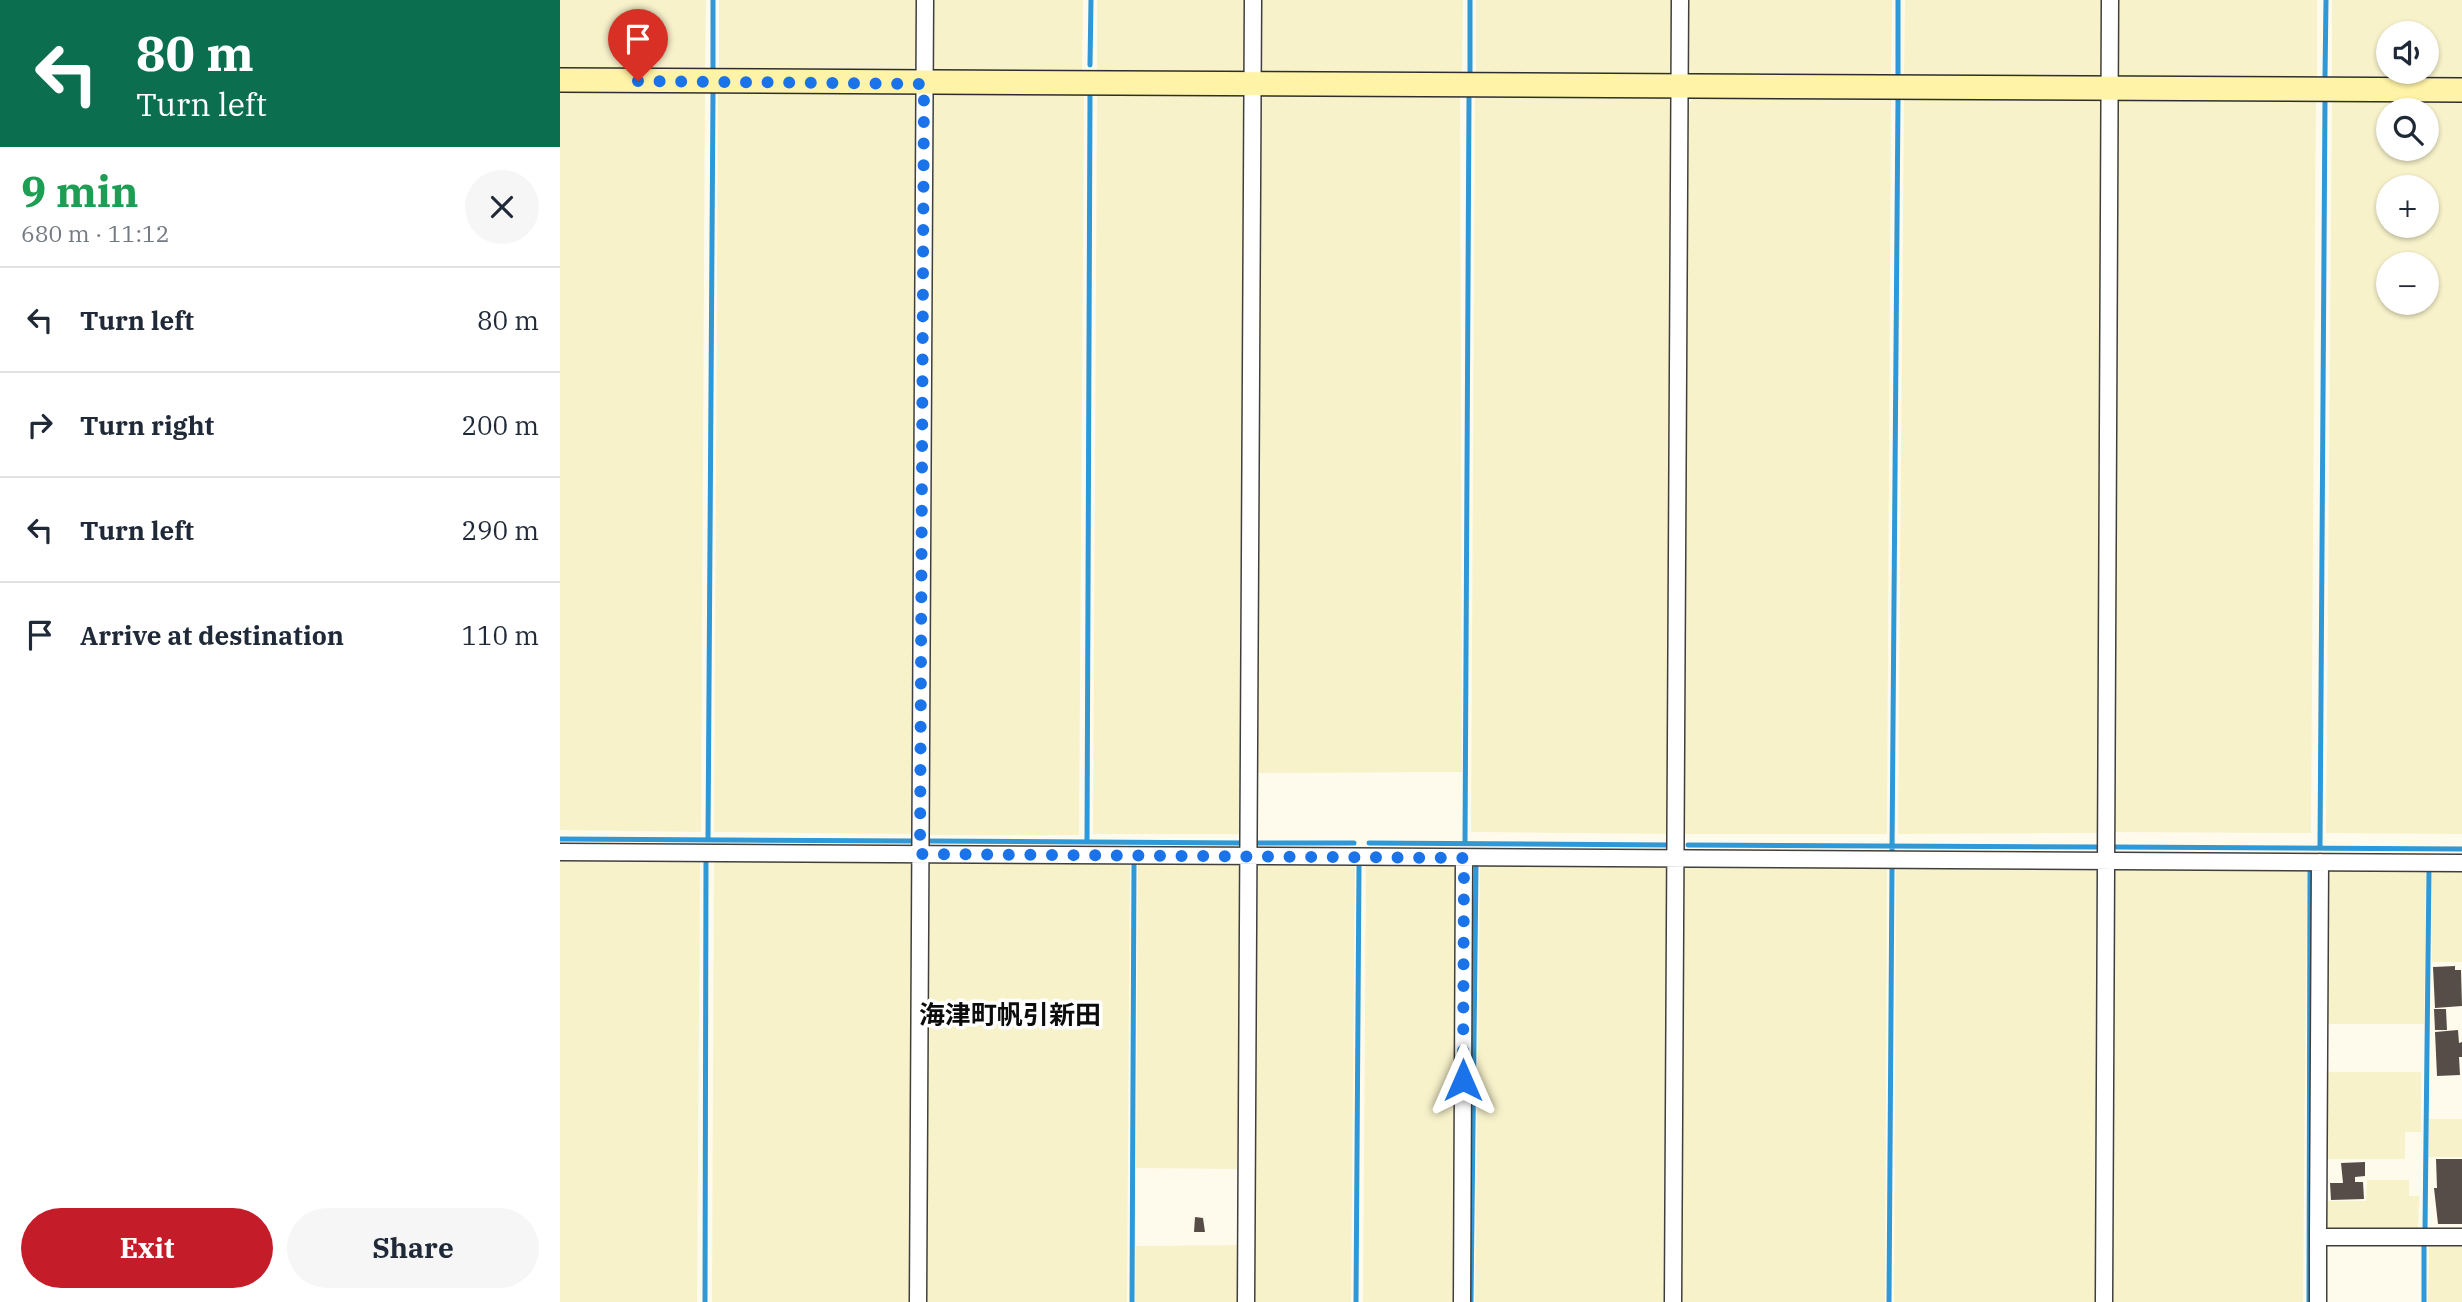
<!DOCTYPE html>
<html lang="en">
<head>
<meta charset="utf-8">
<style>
	:root { --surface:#fff; --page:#f6f6f7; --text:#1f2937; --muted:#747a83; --line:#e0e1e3; --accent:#c51c29 }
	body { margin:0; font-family:"IBM Plex Serif","Noto Sans JP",serif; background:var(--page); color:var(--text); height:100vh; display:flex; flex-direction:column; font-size:26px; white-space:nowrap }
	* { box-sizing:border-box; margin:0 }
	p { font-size:23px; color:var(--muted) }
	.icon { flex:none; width:38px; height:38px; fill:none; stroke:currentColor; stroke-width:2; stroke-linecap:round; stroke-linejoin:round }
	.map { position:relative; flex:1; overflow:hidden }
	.sheet { display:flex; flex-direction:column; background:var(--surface); width:560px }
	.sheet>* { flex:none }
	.top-card { background:#0b6e4f; color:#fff; overflow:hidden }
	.tools { position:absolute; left:1816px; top:21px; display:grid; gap:14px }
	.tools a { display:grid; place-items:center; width:63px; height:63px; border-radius:50%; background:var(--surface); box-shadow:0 2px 5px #0004; font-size:35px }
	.pin { position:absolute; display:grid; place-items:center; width:60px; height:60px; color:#fff; margin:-72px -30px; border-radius:50% 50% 50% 0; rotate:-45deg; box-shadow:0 0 7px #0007 }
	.pin .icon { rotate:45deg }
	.me { position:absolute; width:77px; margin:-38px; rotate:0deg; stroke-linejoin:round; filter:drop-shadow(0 0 5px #0008) }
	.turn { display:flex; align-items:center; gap:24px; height:147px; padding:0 21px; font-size:32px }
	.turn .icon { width:91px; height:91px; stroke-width:2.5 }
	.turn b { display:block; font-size:49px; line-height:60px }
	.round { display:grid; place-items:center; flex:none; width:74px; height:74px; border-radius:37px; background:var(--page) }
	.summary { display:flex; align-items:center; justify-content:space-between; height:119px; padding:0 21px }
	h1 { font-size:42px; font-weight:700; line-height:52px; color:#1e9e55 }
	.action { display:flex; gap:14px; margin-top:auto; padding:14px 21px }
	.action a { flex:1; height:80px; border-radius:42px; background:var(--accent); color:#fff; font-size:28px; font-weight:700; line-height:80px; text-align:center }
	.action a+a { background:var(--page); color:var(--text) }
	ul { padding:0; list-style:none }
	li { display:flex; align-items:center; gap:21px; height:105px; padding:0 21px; border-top:2px solid var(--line) }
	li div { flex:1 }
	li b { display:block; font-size:26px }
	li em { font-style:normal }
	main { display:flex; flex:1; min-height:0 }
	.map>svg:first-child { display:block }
	.farmland { fill:#f7f2ca; fill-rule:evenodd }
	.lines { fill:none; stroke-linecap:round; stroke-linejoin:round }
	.stream { stroke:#2f98d6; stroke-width:5 }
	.building { fill:#564d48 }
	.street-casing { stroke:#3f3f3f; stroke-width:19 }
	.secondary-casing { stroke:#2e2e2e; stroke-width:26 }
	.street { stroke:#fff; stroke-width:16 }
	.secondary { stroke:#fff3a7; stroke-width:23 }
	.route { stroke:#1a73e8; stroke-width:12; stroke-dasharray:0 21.6 }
	.labels { text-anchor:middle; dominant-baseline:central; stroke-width:7; stroke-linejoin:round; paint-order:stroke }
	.quarter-label { font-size:26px; font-weight:bold; fill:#0c0c0c; stroke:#fff }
</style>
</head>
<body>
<main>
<section class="sheet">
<div class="top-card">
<div class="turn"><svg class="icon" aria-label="left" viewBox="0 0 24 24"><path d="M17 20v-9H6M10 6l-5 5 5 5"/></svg><div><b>80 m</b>Turn left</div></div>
</div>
<div class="summary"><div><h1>9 min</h1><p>680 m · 11:12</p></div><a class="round"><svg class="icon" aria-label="close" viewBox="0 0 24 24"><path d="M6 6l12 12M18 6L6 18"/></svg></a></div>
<ul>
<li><svg class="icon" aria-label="left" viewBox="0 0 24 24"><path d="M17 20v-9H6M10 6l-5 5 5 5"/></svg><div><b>Turn left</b></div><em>80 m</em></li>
<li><svg class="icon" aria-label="right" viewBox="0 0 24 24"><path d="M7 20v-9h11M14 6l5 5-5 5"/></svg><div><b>Turn right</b></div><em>200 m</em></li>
<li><svg class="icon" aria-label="left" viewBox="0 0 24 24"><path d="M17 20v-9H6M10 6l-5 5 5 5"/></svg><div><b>Turn left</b></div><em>290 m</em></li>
<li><svg class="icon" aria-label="arrive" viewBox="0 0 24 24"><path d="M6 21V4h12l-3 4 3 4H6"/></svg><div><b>Arrive at destination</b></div><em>110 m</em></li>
</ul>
<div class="action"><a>Exit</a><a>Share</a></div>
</section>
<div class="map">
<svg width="1902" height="1302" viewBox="0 0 1902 1302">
	<rect width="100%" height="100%" fill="#fffbec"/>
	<!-- farmland -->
	<path class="farmland" d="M 0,0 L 146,0 L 145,72 L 0,71 Z
		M 159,0 L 360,0 L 360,63 L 348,72 L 159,72 Z
		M 371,0 L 523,0 L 522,73 L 376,72 L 371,66 Z
		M 537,0 L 687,0 L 687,67 L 681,74 L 537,73 Z
		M 700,0 L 903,0 L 902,75 L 704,74 L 699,70 Z
		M 916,0 L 1116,0 L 1116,67 L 1111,75 L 916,75 Z
		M 1126,0 L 1332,0 L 1331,77 L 1138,76 L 1126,69 Z
		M 1345,0 L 1546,0 L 1546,71 L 1537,79 L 1344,77 Z
		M 1554,0 L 1757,0 L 1757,80 L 1562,78 L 1554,69 Z
		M 1772,0 L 1902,0 L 1902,81 L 1772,80 ZM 1829,33 L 1867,33 L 1867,72 L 1829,72 Z
		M 0,90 L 145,91 L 141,832 L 0,830 Z
		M 158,91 L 351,92 L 359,101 L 356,834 L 154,832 Z
		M 376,92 L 524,92 L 519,835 L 366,835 L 370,102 Z
		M 537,92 L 676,92 L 687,103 L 683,834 L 533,834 Z
		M 704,95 L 900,95 L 902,772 L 695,773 L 700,103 Z
		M 915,95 L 1105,95 L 1116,107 L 1113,834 L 911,832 Z
		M 1135,96 L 1331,96 L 1327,834 L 1122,834 L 1126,107 Z
		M 1344,96 L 1534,97 L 1544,104 L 1542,833 L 1338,834 Z
		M 1562,98 L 1756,99 L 1751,833 L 1551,832 L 1554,107 Z
		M 1772,99 L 1902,100 L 1902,834 L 1766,833 ZM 1829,110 L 1867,110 L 1867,149 L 1829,149 ZM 1829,187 L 1867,187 L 1867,226 L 1829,226 ZM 1829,264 L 1867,264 L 1867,303 L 1829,303 Z
		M 0,859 L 140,860 L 137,1302 L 0,1302 Z
		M 370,859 L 570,859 L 567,1302 L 363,1302 L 365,866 Z
		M 578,859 L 676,859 L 683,866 L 680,1169 L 576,1168 Z
		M 154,860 L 348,861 L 354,866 L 354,1302 L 152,1302 Z
		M 702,860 L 795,861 L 791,1302 L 694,1302 L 695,866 Z
		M 806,862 L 892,864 L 900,870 L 897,1302 L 803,1302 Z
		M 920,862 L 1104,862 L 1113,870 L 1109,1302 L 915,1302 Z
		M 1129,863 L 1327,864 L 1325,1302 L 1118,1302 L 1122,871 Z
		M 1336,864 L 1535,866 L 1540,873 L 1538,1302 L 1334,1302 Z
		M 1558,864 L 1747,866 L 1743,1302 L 1549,1302 L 1551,871 Z
		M 1767,869 L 1866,870 L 1864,1024 L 1763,1024 Z
		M 1872,869 L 1902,869 L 1902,962 L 1872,962 Z
		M 1764,1072 L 1861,1072 L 1861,1132 L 1845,1132 L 1845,1159 L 1764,1159 Z
		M 1869,1119 L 1902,1119 L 1902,1157 L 1869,1157 Z
		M 1807,1180 L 1849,1180 L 1849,1196 L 1859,1196 L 1858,1232 L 1768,1231 L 1762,1224 L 1761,1201 L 1806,1201 Z
		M 1869,1244 L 1902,1244 L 1902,1302 L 1868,1302 Z
		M 680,1245 L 679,1302 L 575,1302 L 576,1246 Z"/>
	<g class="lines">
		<!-- stream -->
		<path class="stream" d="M 530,65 L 531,0
			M 153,69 L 153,0
			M 910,71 L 910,0
			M 1338,74 L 1338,0
			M 1765,76 L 1766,0
			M 0,839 L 354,841
			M 148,840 L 153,93
			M 369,841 L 681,843
			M 527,842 L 530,96
			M 698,843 L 794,843
			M 809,843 L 1111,845
			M 905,844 L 909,98
			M 1128,845 L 1541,847
			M 1556,847 L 1902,849
			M 1760,848 L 1765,101
			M 1332,853 L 1338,100
			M 1865,1229 L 1869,870
			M 145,1302 L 146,861
			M 572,1302 L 574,862
			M 796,1302 L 799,865
			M 911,1302 L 916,867
			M 1329,1302 L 1332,867
			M 1749,1302 L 1750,869
			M 1864,1302 L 1864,1244"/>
	</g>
	<!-- building -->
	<path class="building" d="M 1895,966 L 1895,970 L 1901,970 L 1902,1006 L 1875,1008 L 1873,967 Z
		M 1874,1009 L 1886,1009 L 1887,1030 L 1875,1030 Z
		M 1898,1030 L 1899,1043 L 1902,1042 L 1902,1057 L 1899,1057 L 1900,1075 L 1877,1076 L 1875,1032 Z
		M 1876,1159 L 1902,1159 L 1902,1224 L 1878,1224 L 1874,1188 L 1877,1188 Z
		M 1805,1162 L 1805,1176 L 1795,1177 L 1795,1182 L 1803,1182 L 1804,1199 L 1771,1200 L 1770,1183 L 1783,1183 L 1781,1163 Z
		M 635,1217 L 643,1218 L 645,1232 L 634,1232 Z"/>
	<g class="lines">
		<!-- street casing -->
		<g class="street-casing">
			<path id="street" d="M 0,852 L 1902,863
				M 1758,1237 L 1760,862
				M 358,1302 L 365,0
				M 686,1302 L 693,0
				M 902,1302 L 904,858
				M 1113,1302 L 1120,0
				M 1544,1302 L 1550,0
				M 1758,1302 L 1758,1237 L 1902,1237"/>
		</g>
		<!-- secondary casing -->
		<g class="secondary-casing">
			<path id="secondary" d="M 0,80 L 1902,90"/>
		</g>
		<!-- street -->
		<use href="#street" class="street"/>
		<!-- secondary -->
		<use href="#secondary" class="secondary"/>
	</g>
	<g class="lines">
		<!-- route -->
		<path class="route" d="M 78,81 L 364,84 L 360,854 L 904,858 L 903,1080"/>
	</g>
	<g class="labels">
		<!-- quarter labels -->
		<g class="quarter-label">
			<text x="450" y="1014">海津町帆引新田</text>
		</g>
	</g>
</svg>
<div class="tools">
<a><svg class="icon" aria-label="sound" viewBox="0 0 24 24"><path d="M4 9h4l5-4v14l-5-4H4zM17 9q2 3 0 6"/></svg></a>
<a><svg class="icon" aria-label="search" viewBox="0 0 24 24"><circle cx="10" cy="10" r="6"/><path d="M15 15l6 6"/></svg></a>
<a>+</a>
<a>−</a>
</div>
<div class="pin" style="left:78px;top:81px;background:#d93025"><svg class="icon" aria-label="arrive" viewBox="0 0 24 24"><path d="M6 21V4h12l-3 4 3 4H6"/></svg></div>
<svg class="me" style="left:903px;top:1080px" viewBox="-20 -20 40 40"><path d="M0-17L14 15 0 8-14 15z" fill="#1a73e8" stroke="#fff" stroke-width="4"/></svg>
</div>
</main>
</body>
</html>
